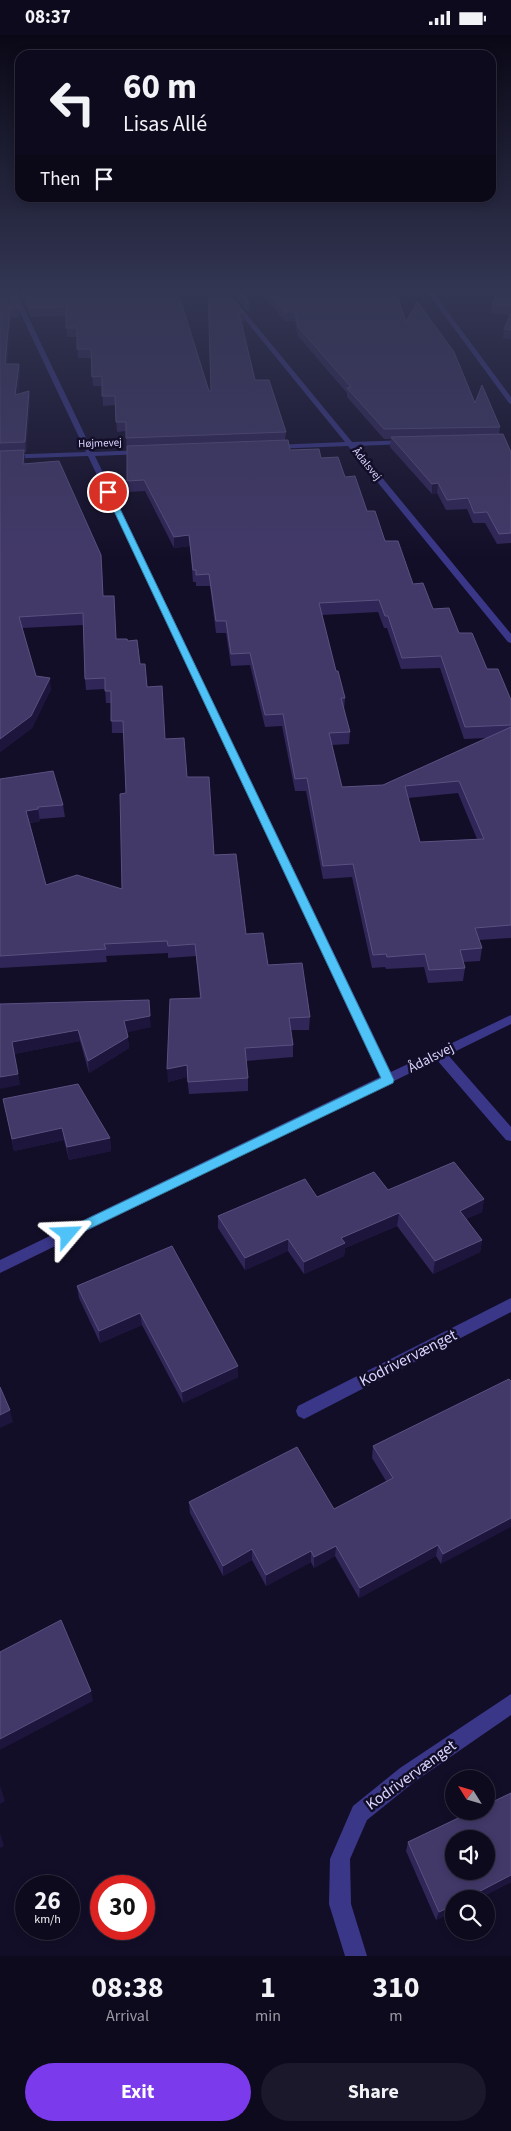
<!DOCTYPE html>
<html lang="en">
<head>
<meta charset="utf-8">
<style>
	:root { --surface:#0e0a1e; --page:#1c182b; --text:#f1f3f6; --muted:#9b9aa4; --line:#2e2b3c; --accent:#7c3aed }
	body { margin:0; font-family:"Source Sans 3",sans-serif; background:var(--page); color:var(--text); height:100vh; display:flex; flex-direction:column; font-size:19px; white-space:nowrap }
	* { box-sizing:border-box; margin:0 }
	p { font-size:16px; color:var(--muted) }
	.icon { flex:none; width:28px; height:28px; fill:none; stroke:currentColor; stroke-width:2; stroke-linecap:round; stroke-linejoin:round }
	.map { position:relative; height:1921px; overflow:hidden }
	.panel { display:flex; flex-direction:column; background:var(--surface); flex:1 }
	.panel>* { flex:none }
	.hud { position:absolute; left:15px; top:15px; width:481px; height:152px; border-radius:15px; box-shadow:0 2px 8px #0003,0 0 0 1px var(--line); background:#0e0a1e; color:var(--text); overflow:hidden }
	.needle { width:32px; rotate:307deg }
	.buttons { position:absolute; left:445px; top:1735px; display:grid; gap:10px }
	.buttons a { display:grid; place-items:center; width:50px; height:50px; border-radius:50%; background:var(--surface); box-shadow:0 2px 8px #0003,0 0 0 1px var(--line); font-size:25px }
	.speed { position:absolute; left:15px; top:1840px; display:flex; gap:10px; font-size:25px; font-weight:700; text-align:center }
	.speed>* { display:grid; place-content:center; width:65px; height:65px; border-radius:50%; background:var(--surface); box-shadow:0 2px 8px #0003,0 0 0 1px var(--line); line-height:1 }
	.speed small { font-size:12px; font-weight:400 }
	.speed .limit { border:8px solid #d22; background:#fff; color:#111 }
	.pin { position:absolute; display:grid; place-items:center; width:42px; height:42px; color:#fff; margin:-21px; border:2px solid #fff; border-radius:50%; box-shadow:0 1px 5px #0007 }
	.me { position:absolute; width:55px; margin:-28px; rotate:64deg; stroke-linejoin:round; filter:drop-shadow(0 0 4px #0008) }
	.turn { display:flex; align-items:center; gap:18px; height:105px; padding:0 25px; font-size:22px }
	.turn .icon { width:65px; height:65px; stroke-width:2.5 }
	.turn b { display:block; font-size:35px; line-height:42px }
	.then { display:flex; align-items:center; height:48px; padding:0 25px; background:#0003; gap:10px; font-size:19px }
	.eta { display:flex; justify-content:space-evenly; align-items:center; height:85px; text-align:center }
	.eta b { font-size:30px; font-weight:700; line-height:35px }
	.action { display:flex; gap:10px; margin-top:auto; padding:10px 25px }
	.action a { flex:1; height:58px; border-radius:30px; background:var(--accent); color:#fff; font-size:20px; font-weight:700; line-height:58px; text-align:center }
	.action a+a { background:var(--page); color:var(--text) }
	.status { display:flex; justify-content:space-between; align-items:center; height:35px; padding:0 25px; background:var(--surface); direction:ltr }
	.status svg { height:14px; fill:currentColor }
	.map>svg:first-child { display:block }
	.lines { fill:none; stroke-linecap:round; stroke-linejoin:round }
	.street { fill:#3a3789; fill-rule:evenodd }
	.wall { fill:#302657; fill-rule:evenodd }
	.shaded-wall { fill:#1d153c }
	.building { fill:#423969; stroke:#5a5180; fill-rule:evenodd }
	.route { fill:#4fc3f7; stroke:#337fa1 }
	.labels { text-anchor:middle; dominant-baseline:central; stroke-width:5; stroke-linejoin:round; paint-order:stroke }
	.far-street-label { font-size:11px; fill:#dad5ff; stroke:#130e28 }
	.street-label { font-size:14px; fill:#dad5ff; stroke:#130e28 }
	.near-street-label { font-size:16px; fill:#dad5ff; stroke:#130e28 }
</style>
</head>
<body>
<div class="status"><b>08:37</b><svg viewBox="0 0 49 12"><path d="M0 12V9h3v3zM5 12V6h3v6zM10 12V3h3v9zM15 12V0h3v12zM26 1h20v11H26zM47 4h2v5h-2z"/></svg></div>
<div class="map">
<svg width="511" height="1921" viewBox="0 0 511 1921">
	<rect width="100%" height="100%" fill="#130e28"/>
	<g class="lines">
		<!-- street -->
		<path class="street" d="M 9,254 L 15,254 L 93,417 L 144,415 L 148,417 L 144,419 L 95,421 L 391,1037 L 511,980 L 511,989 L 448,1020 L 511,1092 L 511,1106 L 506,1105 L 437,1025 L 0,1238 L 0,1225 L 380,1042 L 88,421 L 0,424 L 0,420 L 86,417 Z
			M 220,254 L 226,254 L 352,407 L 409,405 L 409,409 L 406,409 L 356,411 L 511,599 L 511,608 L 508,607 L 348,411 L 271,414 L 270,412 L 274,410 L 345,407 Z
			M 425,254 L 431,254 L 511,362 L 511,369 L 509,368 Z
			M 511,1263 L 511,1277 L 310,1381 L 304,1384 L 298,1381 L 296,1376 L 298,1371 Z
			M 511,1659 L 511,1680 L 414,1747 L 367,1785 L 350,1824 L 351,1869 L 367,1921 L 345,1921 L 329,1869 L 330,1824 L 353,1771 L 400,1733 Z"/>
	</g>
	<!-- wall -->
	<path class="wall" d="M 0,254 L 19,273 L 20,282 L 11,283 L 7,329 L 19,329 L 20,338 L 18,360 L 29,356 L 30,365 L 26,417 L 24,417 L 25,429 L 102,530 L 103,561 L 116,604 L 140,629 L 165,704 L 187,742 L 214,820 L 246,899 L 268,930 L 310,982 L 309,995 L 291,995 L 293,1010 L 293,1022 L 246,1026 L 248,1043 L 248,1056 L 189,1059 L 187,1042 L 168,1047 L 200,964 L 196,921 L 168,923 L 168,918 L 106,921 L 107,927 L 0,933 L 0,744 L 63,770 L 65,782 L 40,784 L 40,786 L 30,788 L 46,850 L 122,854 L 126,758 L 124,698 L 112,698 L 111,668 L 106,668 L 105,654 L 86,655 L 85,644 L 83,590 L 22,593 L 36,641 L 51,654 L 32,693 L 0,717 Z
		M 17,254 L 177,254 L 209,356 L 211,356 L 208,254 L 244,278 L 245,287 L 241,287 L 255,345 L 286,397 L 285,405 L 290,415 L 321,423 L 345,442 L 413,549 L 433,574 L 459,598 L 511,665 L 511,903 L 479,905 L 482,913 L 480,926 L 463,927 L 465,933 L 463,946 L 428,948 L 424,932 L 386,934 L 385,932 L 372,933 L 352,842 L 323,844 L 306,756 L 295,756 L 282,691 L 265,692 L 250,630 L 231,631 L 226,598 L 216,598 L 210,551 L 196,551 L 196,547 L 193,547 L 190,511 L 174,513 L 145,456 L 128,457 L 126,396 L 117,397 L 115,370 L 103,371 L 102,351 L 93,351 L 91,323 L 78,323 L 77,302 L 67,302 L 66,281 L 31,282 ZM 378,577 L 384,593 L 387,593 L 401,634 L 440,633 L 464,704 L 487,703 L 383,750 L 342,752 L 332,710 L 349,709 L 350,697 L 344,675 L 345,663 L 336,636 L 322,580 ZM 458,758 L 477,804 L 420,807 L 408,763 Z
		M 228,254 L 244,254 L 249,270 L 249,278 Z
		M 257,254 L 395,254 L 406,287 L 475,368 L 500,392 L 499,399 L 511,417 L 511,508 L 497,509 L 485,488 L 473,488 L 467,474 L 446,475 L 437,458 L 432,459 L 390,412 L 391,404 L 384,404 L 347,362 L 347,358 L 298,301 L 295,286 L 285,286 Z
		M 471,254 L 511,254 L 511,304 L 503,303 L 504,294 L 510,280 L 491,278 L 492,269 L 498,256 Z
		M 0,969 L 151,992 L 127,997 L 129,1013 L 89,1038 L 80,1006 L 14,1019 L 20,1050 Z
		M 3,1064 L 110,1103 L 111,1116 L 69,1125 L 64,1105 L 14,1116 Z
		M 388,1155 L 484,1164 L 482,1177 L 466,1184 L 482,1205 L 480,1217 L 433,1239 L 397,1191 L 345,1213 L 344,1221 L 304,1239 L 288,1216 L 245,1235 L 218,1193 L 218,1181 L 317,1162 Z
		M 172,1211 L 238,1331 L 238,1342 L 183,1368 L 142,1290 L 100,1308 L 79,1263 L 77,1251 Z
		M 509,1344 L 441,1529 L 436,1521 L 359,1563 L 335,1521 L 314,1533 L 311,1527 L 266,1551 L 252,1525 L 223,1541 L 190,1478 L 189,1467 L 334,1474 L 386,1446 L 372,1423 L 373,1411 Z
		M 511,1758 L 511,1847 L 478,1864 L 454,1864 L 454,1876 L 436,1885 L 406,1816 L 408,1807 Z"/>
	<!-- shaded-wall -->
	<path class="shaded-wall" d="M 10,274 L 11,283 L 6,338 L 5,329 Z
		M 19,329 L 20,338 L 17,370 L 15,360 Z
		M 29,356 L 30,365 L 26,417 L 25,407 Z
		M 24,415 L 25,425 L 24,439 L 23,429 Z
		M 438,448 L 437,458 L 432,459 L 432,449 Z
		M 189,500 L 190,511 L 174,513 L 174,502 Z
		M 50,643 L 51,654 L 32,693 L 0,717 L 0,704 Z
		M 38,774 L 40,786 L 28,788 L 26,776 Z
		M 150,981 L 151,992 L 125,998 L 124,986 Z
		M 78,995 L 80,1006 L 14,1019 L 12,1007 Z
		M 128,1002 L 129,1013 L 89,1038 L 88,1026 Z
		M 187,1030 L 187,1042 L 168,1047 L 167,1034 Z
		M 18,1039 L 20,1050 L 0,1054 L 0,1042 Z
		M 62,1093 L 64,1105 L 14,1116 L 12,1104 Z
		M 110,1103 L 111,1116 L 69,1125 L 67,1112 Z
		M 484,1164 L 482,1177 L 458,1188 L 460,1176 Z
		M 399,1178 L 397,1191 L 345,1213 L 344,1221 L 304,1239 L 304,1227 L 341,1203 Z
		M 288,1204 L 288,1216 L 245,1235 L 245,1223 Z
		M 482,1205 L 480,1217 L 433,1239 L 435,1226 Z
		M 140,1278 L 142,1290 L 100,1308 L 99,1296 Z
		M 238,1331 L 238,1342 L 183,1368 L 182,1357 Z
		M 10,1375 L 13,1387 L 0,1393 L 0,1380 Z
		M 511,1483 L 511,1492 L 441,1529 L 443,1519 Z
		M 438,1510 L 436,1521 L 359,1563 L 360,1553 Z
		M 336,1511 L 335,1521 L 314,1533 L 314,1522 Z
		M 252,1514 L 252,1525 L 223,1541 L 223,1531 Z
		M 311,1516 L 311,1527 L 266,1551 L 266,1540 Z
		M 91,1656 L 93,1666 L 0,1715 L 0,1704 Z
		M 0,1751 L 5,1766 L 0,1769 Z
		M 0,1798 L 4,1811 L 0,1813 Z
		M 511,1840 L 511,1847 L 478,1864 L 465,1864 Z
		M 454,1870 L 454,1876 L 436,1885 L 439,1877 Z"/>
	<!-- building -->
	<path class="building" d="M 0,254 L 10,254 L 19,273 L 10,274 L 5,329 L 19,329 L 15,360 L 29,356 L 25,407 L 0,408 Z
		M 20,254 L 177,254 L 209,356 L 211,356 L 208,254 L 225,254 L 244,278 L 239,278 L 255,345 L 269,345 L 286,397 L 126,403 L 126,387 L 116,387 L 115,361 L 102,361 L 102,341 L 92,342 L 91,314 L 77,314 L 77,293 L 66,293 L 66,272 L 30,273 Z
		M 235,254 L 244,254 L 249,270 Z
		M 265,254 L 395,254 L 406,287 L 417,266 L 454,317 L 475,368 L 482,350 L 500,392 L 384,394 L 347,353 L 351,352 L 298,292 L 295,277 L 285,277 Z
		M 499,254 L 511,254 L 511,271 L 492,269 Z
		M 511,278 L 511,295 L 504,294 Z
		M 503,399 L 511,417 L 511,498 L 499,499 L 487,477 L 474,478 L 468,463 L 447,465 L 438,448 L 432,449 L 391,402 Z
		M 288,405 L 290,415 L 319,414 L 321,423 L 338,422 L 345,442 L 355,441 L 367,476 L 375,476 L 385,506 L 398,506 L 413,549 L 423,548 L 433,574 L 449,573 L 459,598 L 472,598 L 487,634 L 498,634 L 511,665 L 511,690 L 465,692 L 441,621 L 402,623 L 388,581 L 385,581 L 379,565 L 319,568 L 336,636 L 338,636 L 345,663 L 341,663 L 350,697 L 329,698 L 342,752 L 383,750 L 511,692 L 511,890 L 475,893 L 482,913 L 460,915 L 465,933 L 429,935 L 425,919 L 387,922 L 386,919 L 373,920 L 353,829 L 323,831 L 307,743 L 295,744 L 283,679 L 265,680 L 250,618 L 231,619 L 226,586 L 216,586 L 209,539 L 196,540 L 196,535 L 193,535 L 189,500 L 174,502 L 144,445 L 127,446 L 127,411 ZM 459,746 L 484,804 L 420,807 L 405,751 Z
		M 24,415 L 23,429 L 59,426 L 101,520 L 103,561 L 114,561 L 116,604 L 127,604 L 128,606 L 137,605 L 140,629 L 145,629 L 147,652 L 162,651 L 165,704 L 184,703 L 187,742 L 209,742 L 214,820 L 236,819 L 246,899 L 263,898 L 268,930 L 302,928 L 310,982 L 289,983 L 293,1010 L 245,1013 L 248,1043 L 188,1047 L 187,1030 L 167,1034 L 170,964 L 201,963 L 195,909 L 168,911 L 167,906 L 104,909 L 106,914 L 0,921 L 0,744 L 53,736 L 63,770 L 38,772 L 38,774 L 26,776 L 46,850 L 77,840 L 122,854 L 120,759 L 126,758 L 123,686 L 111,686 L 111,656 L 105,656 L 105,643 L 85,644 L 83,578 L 19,582 L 36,641 L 50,643 L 31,681 L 0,704 L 0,416 Z
		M 149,965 L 150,981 L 124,986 L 128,1002 L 88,1026 L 78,995 L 12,1007 L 18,1039 L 0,1042 L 0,969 Z
		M 78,1049 L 110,1103 L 67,1112 L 62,1093 L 12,1104 L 3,1064 Z
		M 454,1127 L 484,1164 L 460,1176 L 482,1205 L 435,1226 L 399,1178 L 341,1203 L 345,1208 L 304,1227 L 288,1204 L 245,1223 L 218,1181 L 305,1144 L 317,1162 L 374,1137 L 388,1155 Z
		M 172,1211 L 238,1331 L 182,1357 L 140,1278 L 99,1296 L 77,1251 Z
		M 509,1344 L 511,1346 L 511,1483 L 443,1519 L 438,1510 L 360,1553 L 336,1511 L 314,1522 L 311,1516 L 266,1540 L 252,1514 L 223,1531 L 189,1467 L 297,1412 L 334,1474 L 393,1443 L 373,1411 Z
		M 0,1352 L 10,1375 L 0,1380 Z
		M 61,1585 L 91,1656 L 0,1704 L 0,1617 Z
		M 511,1758 L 511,1840 L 465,1864 L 454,1864 L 454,1870 L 439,1877 L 408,1807 L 473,1776 L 486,1776 L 486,1770 ZM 454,1804 L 486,1804 L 486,1836 L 454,1836 Z"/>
	<!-- sky -->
	<linearGradient id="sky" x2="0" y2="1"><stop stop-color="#0a0816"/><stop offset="0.49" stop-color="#333653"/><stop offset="1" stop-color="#333653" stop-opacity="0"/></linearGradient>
	<rect width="511" height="523" fill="url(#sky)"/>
	<!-- route -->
	<path class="route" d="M 106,455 L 112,457 L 394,1045 L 393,1048 L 68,1204 L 64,1203 L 62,1199 L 64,1195 L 381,1043 L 105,457 Z"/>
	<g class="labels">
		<!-- far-street labels -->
		<g class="far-street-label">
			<text transform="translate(100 408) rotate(-2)">Højmevej</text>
			<text transform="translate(367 429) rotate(51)">Ådalsvej</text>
		</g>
		<!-- street labels -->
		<g class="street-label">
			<text transform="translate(431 1023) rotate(-27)">Ådalsvej</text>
		</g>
		<!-- near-street labels -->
		<g class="near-street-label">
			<text transform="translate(408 1323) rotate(-27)">Kodrivervænget</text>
			<text transform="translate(411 1740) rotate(-36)">Kodrivervænget</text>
		</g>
	</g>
</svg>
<div class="buttons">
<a><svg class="needle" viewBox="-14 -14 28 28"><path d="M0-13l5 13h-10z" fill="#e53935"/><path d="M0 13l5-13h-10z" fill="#9b9aa4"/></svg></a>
<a><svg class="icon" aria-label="sound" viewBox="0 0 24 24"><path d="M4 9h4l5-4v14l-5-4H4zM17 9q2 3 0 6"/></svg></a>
<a><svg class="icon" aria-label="search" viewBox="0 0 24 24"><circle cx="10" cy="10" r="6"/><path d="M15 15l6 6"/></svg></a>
</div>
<div class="speed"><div>26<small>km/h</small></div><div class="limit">30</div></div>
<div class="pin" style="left:108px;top:457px;background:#d93025"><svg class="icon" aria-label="arrive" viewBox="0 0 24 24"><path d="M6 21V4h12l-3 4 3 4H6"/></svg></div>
<svg class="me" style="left:68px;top:1199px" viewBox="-20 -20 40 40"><path d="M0-17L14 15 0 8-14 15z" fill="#4fc3f7" stroke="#fff" stroke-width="4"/></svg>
<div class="hud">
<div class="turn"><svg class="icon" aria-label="left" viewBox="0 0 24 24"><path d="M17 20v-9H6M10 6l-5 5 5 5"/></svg><div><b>60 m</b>Lisas Allé</div></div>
<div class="then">Then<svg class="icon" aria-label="arrive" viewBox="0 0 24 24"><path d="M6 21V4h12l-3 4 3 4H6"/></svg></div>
</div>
</div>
<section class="panel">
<div class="eta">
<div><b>08:38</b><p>Arrival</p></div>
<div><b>1</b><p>min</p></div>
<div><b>310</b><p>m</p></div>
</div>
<div class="action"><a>Exit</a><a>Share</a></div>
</section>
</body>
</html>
